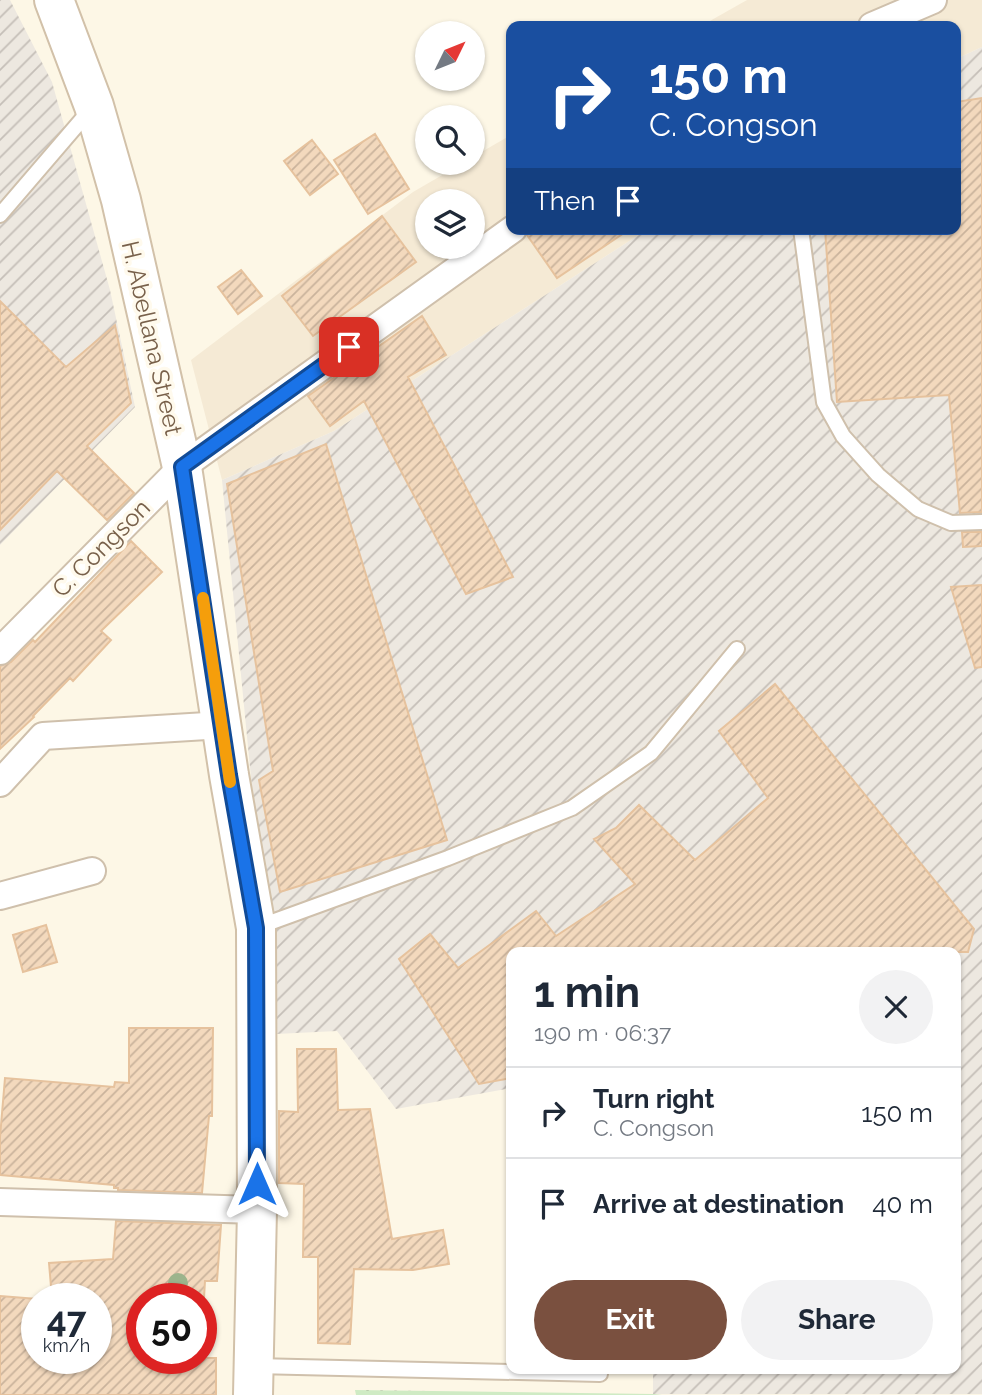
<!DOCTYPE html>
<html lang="en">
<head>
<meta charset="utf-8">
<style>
	:root { --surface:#fff; --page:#f2f2f3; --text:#1f2937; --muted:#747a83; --line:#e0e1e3; --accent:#7a503f }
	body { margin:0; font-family:Raleway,sans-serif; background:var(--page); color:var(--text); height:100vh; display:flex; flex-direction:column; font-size:26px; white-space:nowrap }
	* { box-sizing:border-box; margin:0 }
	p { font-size:23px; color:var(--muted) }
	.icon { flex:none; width:38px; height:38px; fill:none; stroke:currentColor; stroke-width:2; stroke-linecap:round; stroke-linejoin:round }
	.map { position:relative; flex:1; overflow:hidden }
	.details { position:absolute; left:506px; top:947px; width:455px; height:427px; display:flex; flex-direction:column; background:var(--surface); border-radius:14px; box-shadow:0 2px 5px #0004 }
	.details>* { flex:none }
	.hud { position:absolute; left:506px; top:21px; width:455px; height:214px; border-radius:14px; box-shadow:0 2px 5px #0004; background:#1a4fa0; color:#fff; overflow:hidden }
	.needle { width:46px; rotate:47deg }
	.fabs { position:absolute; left:415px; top:21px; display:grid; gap:14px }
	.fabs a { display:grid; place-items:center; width:70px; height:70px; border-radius:50%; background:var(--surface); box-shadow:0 2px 5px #0004; font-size:35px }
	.speed { position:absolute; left:21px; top:1283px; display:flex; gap:14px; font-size:35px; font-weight:700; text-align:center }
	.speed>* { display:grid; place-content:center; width:91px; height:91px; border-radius:50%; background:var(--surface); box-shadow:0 2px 5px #0004; line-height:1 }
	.speed small { font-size:18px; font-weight:400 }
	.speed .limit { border:10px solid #d22; background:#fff; color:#111 }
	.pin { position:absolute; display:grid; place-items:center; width:60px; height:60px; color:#fff; margin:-30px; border-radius:14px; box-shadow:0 4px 10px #0006 }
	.me { position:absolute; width:77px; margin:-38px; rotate:0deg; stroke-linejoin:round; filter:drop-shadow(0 0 5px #0008) }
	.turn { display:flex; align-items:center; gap:24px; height:147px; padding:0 28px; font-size:32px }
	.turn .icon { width:91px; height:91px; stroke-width:2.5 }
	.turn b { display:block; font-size:49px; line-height:60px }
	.then { display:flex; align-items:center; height:66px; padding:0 28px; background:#0003; gap:14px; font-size:26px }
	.round { display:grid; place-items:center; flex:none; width:74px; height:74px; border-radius:37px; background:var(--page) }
	.summary { display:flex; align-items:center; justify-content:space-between; height:119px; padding:0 28px }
	h1 { font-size:42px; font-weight:700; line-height:52px }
	.button { display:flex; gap:14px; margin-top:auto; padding:14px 28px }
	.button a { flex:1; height:80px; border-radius:42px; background:var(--accent); color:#fff; font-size:28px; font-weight:700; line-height:80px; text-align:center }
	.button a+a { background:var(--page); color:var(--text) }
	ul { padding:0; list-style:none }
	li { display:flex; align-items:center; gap:21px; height:91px; padding:0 28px; border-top:2px solid var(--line) }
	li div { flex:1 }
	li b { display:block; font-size:26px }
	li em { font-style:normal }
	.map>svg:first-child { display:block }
	.residential { fill:#f5ead5; fill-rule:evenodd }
	.industrial { fill:url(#industrial-furrows) }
	.grass { fill:url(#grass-dots) }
	.building { fill:url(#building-hatch); stroke:#e6c29d; stroke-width:2 }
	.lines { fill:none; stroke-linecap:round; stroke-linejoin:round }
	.service-casing { stroke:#cfc0ac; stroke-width:18 }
	.minor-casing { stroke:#cfc0ac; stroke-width:30 }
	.secondary-casing { stroke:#d2c1a9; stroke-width:42 }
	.service { stroke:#fff; stroke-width:14 }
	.minor { stroke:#fff; stroke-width:26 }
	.secondary { stroke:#fff; stroke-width:38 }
	.tree { fill:#9cb48c }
	.route-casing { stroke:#114b97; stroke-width:18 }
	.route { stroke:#1a73e8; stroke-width:12 }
	.slow { stroke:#f59e0b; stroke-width:12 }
	.labels { text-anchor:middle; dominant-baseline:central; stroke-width:7; stroke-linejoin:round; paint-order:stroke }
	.street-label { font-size:24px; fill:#78604a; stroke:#fffaed }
</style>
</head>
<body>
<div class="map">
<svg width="982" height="1395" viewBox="0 0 982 1395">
	<defs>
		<pattern id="industrial-furrows" width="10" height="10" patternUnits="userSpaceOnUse" patternTransform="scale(1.75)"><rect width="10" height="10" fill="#ede8e0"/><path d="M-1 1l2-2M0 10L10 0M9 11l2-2" fill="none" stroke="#c5bfb8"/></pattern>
		<pattern id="grass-dots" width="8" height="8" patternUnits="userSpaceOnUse" patternTransform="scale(1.75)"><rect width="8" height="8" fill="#cfebc4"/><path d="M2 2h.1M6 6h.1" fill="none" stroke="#adc2a1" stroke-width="1.8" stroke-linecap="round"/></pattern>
		<pattern id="building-hatch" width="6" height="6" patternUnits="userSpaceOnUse" patternTransform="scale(1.75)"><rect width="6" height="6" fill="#f3d9bd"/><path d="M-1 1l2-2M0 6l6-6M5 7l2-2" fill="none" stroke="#cab39c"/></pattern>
	</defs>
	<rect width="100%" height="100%" fill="#fdf7e6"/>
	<!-- residential -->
	<path class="residential" d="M 747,0 L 982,0 L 982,47 L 956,59 L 956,26 L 701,26 Z
		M 511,135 L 511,229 L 648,229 L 334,431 L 222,480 L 191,360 L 413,192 L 463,163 L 472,163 L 473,157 ZM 427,201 L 472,201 L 472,247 L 427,247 Z"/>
	<!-- industrial -->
	<path class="industrial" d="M 0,0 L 10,0 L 52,82 L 110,290 L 135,407 L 0,545 Z
		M 982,47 L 982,1394 L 653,1394 L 653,1369 L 956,1368 L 956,952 L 511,952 L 511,1088 L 396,1109 L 337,1031 L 276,1034 L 222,480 L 334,431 L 648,229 L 956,229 L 956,59 Z"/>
	<!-- grass -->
	<path class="grass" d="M 355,1390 L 653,1394 L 662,1395 L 356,1395 Z"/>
	<!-- building -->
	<path class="building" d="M 982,98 L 982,512 L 960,513 L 949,395 L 837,402 L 825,229 L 956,229 L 956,102 Z
		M 375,134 L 409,189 L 368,214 L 334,160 Z
		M 312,140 L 338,174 L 310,195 L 284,161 Z
		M 382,216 L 416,262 L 313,336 L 282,296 Z
		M 528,229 L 630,229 L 557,278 L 527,235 Z
		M 241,270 L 262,296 L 238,314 L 218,287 Z
		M 0,301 L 66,367 L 115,325 L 131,403 L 87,446 L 134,493 L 107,520 L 57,471 L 0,530 Z
		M 422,316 L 446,355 L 408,377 L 513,577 L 466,594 L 364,401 L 330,426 L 308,396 Z
		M 326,444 L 447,840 L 280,892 L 259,780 L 273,771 L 227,484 Z
		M 962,532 L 982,532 L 982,546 L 963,547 Z
		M 131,541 L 162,572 L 101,631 L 111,640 L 73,681 L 70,678 L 33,716 L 34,717 L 0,749 L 0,666 L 11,662 L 33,640 L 35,642 Z
		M 982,585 L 982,667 L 975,668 L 951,587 Z
		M 775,684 L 974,929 L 968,952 L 511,952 L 511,1078 L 479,1084 L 399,959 L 430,934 L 458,968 L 536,911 L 556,936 L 635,884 L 594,839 L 616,828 L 639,805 L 695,860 L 768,798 L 719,731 Z
		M 46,925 L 57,962 L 23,972 L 13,935 Z
		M 129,1028 L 213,1028 L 212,1116 L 209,1116 L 202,1193 L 118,1190 L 118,1188 L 114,1188 L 114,1185 L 0,1175 L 0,1137 L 5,1078 L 114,1087 L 115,1082 L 129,1083 Z
		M 297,1049 L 336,1049 L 338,1110 L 370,1109 L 392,1239 L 443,1230 L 449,1264 L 413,1270 L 354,1269 L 350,1344 L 318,1343 L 318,1257 L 303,1257 L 304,1184 L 279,1183 L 279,1111 L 298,1112 Z
		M 116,1221 L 221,1225 L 217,1281 L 205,1281 L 204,1298 L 142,1298 L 142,1358 L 216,1358 L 216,1395 L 0,1395 L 0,1296 L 37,1299 L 37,1358 L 96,1358 L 96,1298 L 52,1298 L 49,1263 L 113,1259 Z"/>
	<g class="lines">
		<!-- service casing -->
		<g class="service-casing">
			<path id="service" d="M 0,215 L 90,110
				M 801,229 L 824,402 L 843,436 L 878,475 L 918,509 L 951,523 L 982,522
				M 258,927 L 448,858 L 572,808 L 651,753 L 737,649
				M 255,1366 L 600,1374"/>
		</g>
		<!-- minor casing -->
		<g class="minor-casing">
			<path id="minor" d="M 872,26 L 933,0
				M 0,651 L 182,467 L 513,229
				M 0,783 L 43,736 L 223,725
				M 0,896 L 92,871
				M 0,1202 L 257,1210"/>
		</g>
		<!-- secondary casing -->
		<g class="secondary-casing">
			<path id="secondary" d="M 54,0 L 94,106 L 121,200 L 182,467 L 229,775 L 256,928 L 257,1210 L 253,1395"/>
		</g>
		<!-- service -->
		<use href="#service" class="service"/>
		<!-- minor -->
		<use href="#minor" class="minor"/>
		<!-- secondary -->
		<use href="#secondary" class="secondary"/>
	</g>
	<!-- trees -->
	<circle class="tree" cx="178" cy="1283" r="10"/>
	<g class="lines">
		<!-- route casing -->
		<g class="route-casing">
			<path id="route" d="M 257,1184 L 256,928 L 229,775 L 182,467 L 349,347"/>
		</g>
		<!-- route -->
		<use href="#route" class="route"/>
		<!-- slow -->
		<path class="slow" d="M 203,598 L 230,782"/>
	</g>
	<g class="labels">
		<!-- street labels -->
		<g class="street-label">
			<text transform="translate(152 338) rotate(77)">H. Abellana Street</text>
			<text transform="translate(101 548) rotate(-45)">C. Congson</text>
		</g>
	</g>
</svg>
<div class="fabs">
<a><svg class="needle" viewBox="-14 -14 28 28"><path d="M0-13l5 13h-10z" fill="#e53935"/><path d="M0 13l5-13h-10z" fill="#747a83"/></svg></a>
<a><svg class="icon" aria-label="search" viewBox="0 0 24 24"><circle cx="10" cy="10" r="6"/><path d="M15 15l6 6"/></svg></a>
<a><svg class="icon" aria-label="layers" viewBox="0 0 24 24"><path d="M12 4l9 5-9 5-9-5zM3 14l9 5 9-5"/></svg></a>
</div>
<div class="speed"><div>47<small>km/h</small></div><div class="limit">50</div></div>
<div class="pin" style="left:349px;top:347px;background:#d93025"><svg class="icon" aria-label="arrive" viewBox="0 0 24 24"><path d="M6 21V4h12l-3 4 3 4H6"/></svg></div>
<svg class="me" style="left:257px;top:1184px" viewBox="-20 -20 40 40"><path d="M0-17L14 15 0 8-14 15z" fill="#1a73e8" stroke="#fff" stroke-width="4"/></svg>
<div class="hud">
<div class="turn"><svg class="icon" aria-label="right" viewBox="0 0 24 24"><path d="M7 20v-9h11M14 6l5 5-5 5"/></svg><div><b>150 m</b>C. Congson</div></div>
<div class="then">Then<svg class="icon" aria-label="arrive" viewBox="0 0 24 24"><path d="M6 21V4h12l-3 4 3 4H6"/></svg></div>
</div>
<section class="details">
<div class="summary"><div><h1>1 min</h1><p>190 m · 06:37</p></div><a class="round"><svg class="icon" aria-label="close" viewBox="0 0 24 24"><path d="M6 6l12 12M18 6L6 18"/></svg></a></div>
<ul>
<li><svg class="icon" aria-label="right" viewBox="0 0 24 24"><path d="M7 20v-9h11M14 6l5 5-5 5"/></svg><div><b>Turn right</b><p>C. Congson</p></div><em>150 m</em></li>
<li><svg class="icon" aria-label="arrive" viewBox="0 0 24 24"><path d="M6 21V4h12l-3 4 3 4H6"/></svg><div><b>Arrive at destination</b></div><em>40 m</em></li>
</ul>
<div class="button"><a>Exit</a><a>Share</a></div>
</section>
</div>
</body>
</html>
